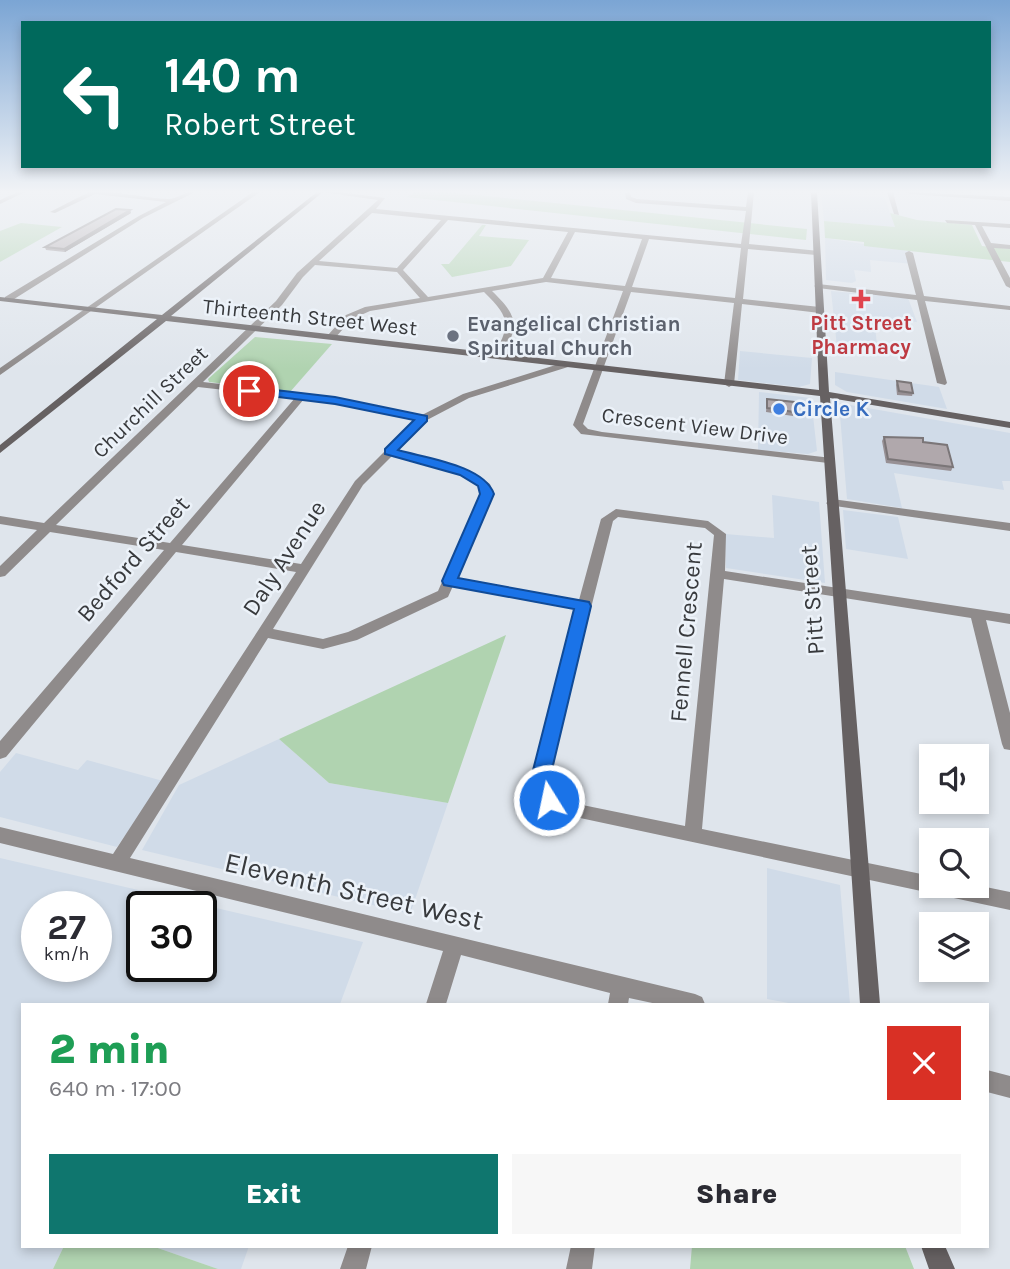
<!DOCTYPE html>
<html lang="en">
<head>
<meta charset="utf-8">
<style>
	:root { --surface:#fff; --page:#f7f7f7; --text:#2b2b33; --muted:#7c7c81; --accent:#0f766e }
	body { margin:0; font-family:Karla,sans-serif; background:var(--page); color:var(--text); height:100vh; display:flex; flex-direction:column; font-size:26px; white-space:nowrap }
	* { box-sizing:border-box; margin:0 }
	p { font-size:23px; color:var(--muted) }
	.icon { flex:none; width:38px; height:38px; fill:none; stroke:currentColor; stroke-width:2; stroke-linecap:round; stroke-linejoin:round }
	.map { position:relative; flex:1; overflow:hidden }
	.side { position:absolute; left:21px; top:1003px; width:968px; height:245px; display:flex; flex-direction:column; background:var(--surface); border-radius:0px; box-shadow:0 4px 10px #0003 }
	.side>* { flex:none }
	.hud { position:absolute; left:21px; top:21px; width:970px; height:147px; border-radius:0px; box-shadow:0 4px 10px #0003; background:#00695c; color:#fff; overflow:hidden }
	.tools { position:absolute; left:919px; top:744px; display:grid; gap:14px }
	.tools a { display:grid; place-items:center; width:70px; height:70px; border-radius:0px; background:var(--surface); box-shadow:0 4px 10px #0003; font-size:35px }
	.speed { position:absolute; left:21px; top:891px; display:flex; gap:14px; font-size:35px; font-weight:700; text-align:center }
	.speed>* { display:grid; place-content:center; width:91px; height:91px; border-radius:50%; background:var(--surface); box-shadow:0 4px 10px #0003; line-height:1 }
	.speed small { font-size:18px; font-weight:400 }
	.speed .limit { border:4px solid #111; border-radius:10px; background:#fff; color:#111 }
	.pin { position:absolute; display:grid; place-items:center; width:60px; height:60px; color:#fff; margin:-30px; border:4px solid #fff; border-radius:50%; box-shadow:0 2px 7px #0007 }
	.me { position:absolute; width:77px; margin:-38px; rotate:350deg; stroke-linejoin:round; filter:drop-shadow(0 0 5px #0008) }
	.turn { display:flex; align-items:center; gap:24px; height:147px; padding:0 28px; font-size:32px }
	.turn .icon { width:91px; height:91px; stroke-width:2.5 }
	.turn b { display:block; font-size:49px; line-height:60px }
	.round { display:grid; place-items:center; flex:none; width:74px; height:74px; border-radius:0px; background:var(--page) }
	.head { display:flex; align-items:center; justify-content:space-between; height:119px; padding:0 28px }
	h1 { font-size:42px; font-weight:800; line-height:52px; color:#1e9e55 }
	.action { display:flex; gap:14px; margin-top:auto; padding:14px 28px }
	.action a { flex:1; height:80px; border-radius:0px; background:var(--accent); color:#fff; font-size:28px; font-weight:800; line-height:80px; text-align:center }
	.action a+a { background:var(--page); color:var(--text) }
	.map>svg:first-child { display:block }
	.built { fill:#d0dbe8; fill-rule:evenodd }
	.green { fill:#b0d3b0 }
	.lines { fill:none; stroke-linecap:round; stroke-linejoin:round }
	.street { fill:#8f8b8b; fill-rule:evenodd }
	.secondary { fill:#666162; fill-rule:evenodd }
	.wall { fill:#979094 }
	.shaded-wall { fill:#7b7678 }
	.building { fill:#b0a8ac; stroke:#7b7678; stroke-width:2 }
	.route { fill:#1a73e8; stroke:#114b97; stroke-width:2 }
	.health-dot { fill:#e0444e; stroke:#ecf2f9; stroke-width:2.5 }
	.worship-dot { fill:#6b7280; stroke:#ecf2f9; stroke-width:2.5 }
	.shop-dot { fill:#3f7fe0; stroke:#ecf2f9; stroke-width:2.5 }
	.labels { text-anchor:middle; dominant-baseline:central; stroke-width:5; stroke-linejoin:round; paint-order:stroke }
	.far-street-label { font-size:21px; fill:#383a3d; stroke:#ecf2f9 }
	.far-health-label { font-size:21px; font-weight:bold; fill:#be3a42; stroke:#ecf2f9 }
	.far-worship-label { font-size:21px; font-weight:bold; fill:#5b616d; stroke:#ecf2f9; text-anchor:start }
	.far-shop-label { font-size:21px; font-weight:bold; fill:#366cbe; stroke:#ecf2f9; text-anchor:start }
	.street-label { font-size:24px; fill:#383a3d; stroke:#ecf2f9 }
	.near-street-label { font-size:28px; fill:#383a3d; stroke:#ecf2f9 }
</style>
</head>
<body>
<div class="map">
<svg width="1010" height="1269" viewBox="0 0 1010 1269">
	<rect width="100%" height="100%" fill="#dfe5ec"/>
	<!-- built -->
	<path class="built" d="M 821,193 L 885,198 L 895,227 L 824,221 Z
		M 825,238 L 908,251 L 913,264 L 870,260 L 871,272 L 854,270 L 856,281 L 852,283 L 826,280 Z
		M 831,291 L 908,298 L 917,322 L 874,318 L 878,353 L 837,347 Z
		M 740,351 L 812,358 L 810,384 L 799,387 L 738,380 Z
		M 835,372 L 939,387 L 947,409 L 847,392 L 835,385 Z
		M 759,392 L 811,398 L 817,451 L 808,454 L 758,450 Z
		M 839,403 L 1010,433 L 1010,481 L 1002,481 L 1004,490 L 894,473 L 902,508 L 847,499 Z
		M 772,495 L 819,502 L 825,583 L 726,568 L 725,534 L 774,538 Z
		M 843,510 L 898,517 L 908,559 L 846,549 Z
		M 279,739 L 329,783 L 448,803 L 410,914 L 142,850 L 179,785 Z
		M 16,753 L 78,770 L 87,760 L 163,781 L 117,847 L 0,817 L 0,772 Z
		M 0,858 L 363,942 L 340,1004 L 23,1004 L 23,1246 L 64,1246 L 53,1269 L 0,1269 ZM 37,906 L 96,906 L 96,966 L 37,966 ZM 142,906 L 201,906 L 201,966 L 142,966 Z
		M 767,868 L 840,885 L 850,1004 L 794,1004 L 767,999 Z
		M 152,1246 L 249,1246 L 241,1269 L 218,1269 Z"/>
	<!-- green -->
	<path class="green" d="M 415,192 L 446,192 L 807,229 L 806,240 L 407,197 Z
		M 890,213 L 917,220 L 972,225 L 982,246 L 1010,249 L 1010,262 L 864,246 L 864,242 L 825,238 L 824,221 L 895,227 Z
		M 21,223 L 62,227 L 0,262 L 0,231 Z
		M 482,225 L 486,225 L 479,236 L 529,240 L 511,266 L 452,277 L 441,264 L 449,264 Z
		M 255,337 L 332,344 L 290,392 L 209,382 L 208,379 Z
		M 506,635 L 448,803 L 329,783 L 279,739 Z
		M 64,1246 L 152,1246 L 218,1269 L 53,1269 Z
		M 692,1246 L 905,1246 L 914,1269 L 690,1269 Z"/>
	<g class="lines">
		<!-- street -->
		<path class="street" d="M 18,192 L 25,192 L 0,204 L 0,200 Z
			M 89,192 C 115,190 142,198 168,199 C 178,199 185,191 195,192 L 143,218 L 11,301 L 5,301 L 5,297 L 139,216 L 166,202 L 95,194 L 55,213 L 50,212 Z
			M 253,192 L 260,192 L 0,375 L 0,368 Z
			M 322,192 L 338,192 L 385,198 L 376,209 L 741,244 L 746,211 L 636,203 L 626,199 L 625,193 L 630,192 L 631,197 L 637,199 L 746,207 L 748,192 L 754,192 L 749,244 L 819,251 L 820,253 L 816,255 L 748,249 L 743,299 L 820,307 L 824,310 L 820,313 L 742,304 L 734,384 L 729,387 L 724,384 L 734,303 L 631,292 L 583,424 L 588,429 L 602,432 L 832,458 L 832,462 L 828,463 L 581,434 L 573,425 L 623,291 L 546,282 L 492,291 C 518,316 520,326 501,357 L 498,358 L 493,355 C 512,325 509,316 484,292 L 370,311 L 352,319 L 334,339 L 328,339 L 328,335 L 346,315 L 365,307 L 420,298 L 397,272 L 315,265 L 303,277 L 282,305 L 203,382 L 335,397 L 422,415 L 463,394 L 562,363 L 568,363 L 568,367 L 469,398 L 427,420 L 397,451 L 469,471 L 490,484 L 493,494 L 457,578 L 579,600 L 601,519 L 616,509 L 708,521 L 726,534 L 725,571 L 1010,614 L 1010,624 L 986,620 L 1010,713 L 1010,750 L 1004,749 L 1002,744 L 971,618 L 724,579 L 702,829 L 931,876 L 931,886 L 976,885 L 1010,892 L 1010,910 L 552,812 L 537,798 L 531,782 L 577,609 L 453,586 L 448,597 L 357,640 L 323,649 L 268,638 L 130,858 L 695,994 L 702,997 L 705,1004 L 657,1004 L 629,998 L 628,1004 L 608,1004 L 610,993 L 461,955 L 446,1004 L 426,1004 L 443,951 L 0,843 L 0,827 L 113,854 L 296,572 L 176,552 L 6,757 L 0,759 L 0,741 L 164,550 L 50,532 L 5,576 L 0,577 L 0,566 L 37,530 L 0,524 L 0,516 L 44,523 L 276,301 L 297,273 L 378,200 ZM 372,213 L 441,220 L 397,268 L 319,261 ZM 448,220 L 568,232 L 543,278 L 428,297 L 403,270 ZM 575,232 L 642,239 L 625,286 L 551,278 ZM 649,239 L 741,248 L 735,298 L 632,287 ZM 198,387 L 295,398 L 170,543 L 56,525 ZM 304,399 L 335,403 L 416,420 L 355,481 L 301,564 L 182,545 ZM 392,456 L 461,475 L 479,486 L 481,494 L 438,591 L 348,632 L 323,639 L 273,629 L 363,485 ZM 618,517 L 705,528 L 714,535 L 685,826 L 563,801 L 550,789 L 547,782 L 613,521 Z
			M 887,192 L 893,192 L 899,215 L 894,214 Z
			M 906,192 L 1010,197 L 1010,201 L 909,194 Z
			M 945,220 L 1010,224 L 1010,228 L 982,226 L 991,243 L 1010,245 L 1010,249 L 994,248 L 1010,278 L 1010,288 L 1006,286 L 975,225 L 947,223 Z
			M 909,251 L 913,253 L 924,296 L 1010,306 L 1010,310 L 925,301 L 947,383 L 945,385 L 937,383 L 917,300 L 818,288 L 814,286 L 818,284 L 916,295 L 905,253 Z
			M 832,499 L 1010,523 L 1010,531 L 828,505 L 826,503 Z
			M 987,1070 L 1010,1076 L 1010,1098 L 987,1092 Z
			M 348,1246 L 372,1246 L 366,1269 L 340,1269 Z
			M 571,1246 L 595,1246 L 592,1269 L 566,1269 Z"/>
		<!-- secondary -->
		<path class="secondary" d="M 317,192 L 323,192 L 171,316 L 819,390 L 811,192 L 817,192 L 829,392 L 1010,422 L 1010,428 L 830,398 L 880,1004 L 860,1004 L 820,396 L 166,321 L 0,453 L 0,445 L 157,319 L 0,301 L 0,297 L 162,315 Z
			M 921,1246 L 945,1246 L 955,1269 L 929,1269 Z"/>
	</g>
	<!-- wall -->
	<path class="wall" d="M 130,210 L 131,213 L 65,252 L 46,250 L 45,247 Z
		M 897,381 L 913,393 L 912,396 L 897,395 L 896,385 Z
		M 767,399 L 794,412 L 793,416 L 766,412 Z
		M 884,437 L 923,442 L 953,467 L 951,471 L 886,463 L 882,441 Z"/>
	<!-- shaded-wall -->
	<path class="shaded-wall" d="M 130,210 L 131,213 L 65,252 L 64,249 Z"/>
	<!-- building -->
	<path class="building" d="M 116,209 L 130,210 L 64,249 L 45,247 Z
		M 897,381 L 911,383 L 913,393 L 899,391 Z
		M 767,399 L 794,402 L 794,412 L 767,408 Z
		M 884,437 L 923,438 L 923,442 L 947,445 L 953,467 L 888,459 Z"/>
	<!-- sky -->
	<linearGradient id="sky" x2="0" y2="1"><stop stop-color="#7ba5d4"/><stop offset="0.52" stop-color="#f1f3f6"/><stop offset="1" stop-color="#f1f3f6" stop-opacity="0"/></linearGradient>
	<rect width="1010" height="369" fill="url(#sky)"/>
	<!-- route -->
	<path class="route" d="M 249,387 L 335,397 L 427,416 L 427,421 L 398,450 C 425,458 484,465 494,494 L 458,578 L 589,602 L 591,606 L 549,782 L 558,800 L 555,806 L 549,808 L 542,806 L 530,782 L 574,609 L 444,585 L 442,581 L 480,494 L 478,486 L 460,475 L 385,454 L 385,449 L 414,420 L 335,404 L 245,393 L 243,391 Z"/>
	<!-- markers -->
	<path class="health-dot" d="M857.5 288.5h7v7h7v7h-7v7h-7v-7h-7v-7h7z"/>
	<circle class="worship-dot" cx="453" cy="336" r="7"/>
	<circle class="shop-dot" cx="779" cy="409" r="7"/>
	<g class="labels">
		<!-- far-street labels -->
		<g class="far-street-label">
			<text transform="translate(310 317) rotate(6)">Thirteenth Street West</text>
			<text transform="translate(150 402) rotate(-44)">Churchill Street</text>
			<text transform="translate(695 426) rotate(7)">Crescent View Drive</text>
		</g>
		<!-- far-health labels -->
		<g class="far-health-label">
			<text x="861" y="323">Pitt Street<tspan x="861" dy="24">Pharmacy</tspan></text>
		</g>
		<!-- far-worship labels -->
		<g class="far-worship-label">
			<text x="467" y="324">Evangelical Christian<tspan x="467" dy="24">Spiritual Church</tspan></text>
		</g>
		<!-- far-shop labels -->
		<g class="far-shop-label">
			<text x="793" y="409">Circle K</text>
		</g>
		<!-- street labels -->
		<g class="street-label">
			<text transform="translate(284 558) rotate(-57)">Daly Avenue</text>
			<text transform="translate(133 559) rotate(-49)">Bedford Street</text>
			<text transform="translate(812 600) rotate(-94)">Pitt Street</text>
			<text transform="translate(686 632) rotate(-85)">Fennell Crescent</text>
		</g>
		<!-- near-street labels -->
		<g class="near-street-label">
			<text transform="translate(354 891) rotate(13)">Eleventh Street West</text>
		</g>
	</g>
</svg>
<div class="tools">
<a><svg class="icon" aria-label="sound" viewBox="0 0 24 24"><path d="M4 9h4l5-4v14l-5-4H4zM17 9q2 3 0 6"/></svg></a>
<a><svg class="icon" aria-label="search" viewBox="0 0 24 24"><circle cx="10" cy="10" r="6"/><path d="M15 15l6 6"/></svg></a>
<a><svg class="icon" aria-label="layers" viewBox="0 0 24 24"><path d="M12 4l9 5-9 5-9-5zM3 14l9 5 9-5"/></svg></a>
</div>
<div class="speed"><div>27<small>km/h</small></div><div class="limit">30</div></div>
<div class="pin" style="left:249px;top:391px;background:#d93025"><svg class="icon" aria-label="arrive" viewBox="0 0 24 24"><path d="M6 21V4h12l-3 4 3 4H6"/></svg></div>
<svg class="me" style="left:549px;top:800px" viewBox="-20 -20 40 40"><circle r="17" fill="#1a73e8" stroke="#fff" stroke-width="3"/><path d="M0-11L8 9 0 5-8 9z" fill="#fff"/></svg>
<div class="hud">
<div class="turn"><svg class="icon" aria-label="left" viewBox="0 0 24 24"><path d="M17 20v-9H6M10 6l-5 5 5 5"/></svg><div><b>140 m</b>Robert Street</div></div>
</div>
<section class="side">
<div class="head"><div><h1>2 min</h1><p>640 m · 17:00</p></div><a class="round" style="background:#d93025;color:#fff"><svg class="icon" aria-label="close" viewBox="0 0 24 24"><path d="M6 6l12 12M18 6L6 18"/></svg></a></div>
<div class="action"><a>Exit</a><a>Share</a></div>
</section>
</div>
</body>
</html>
